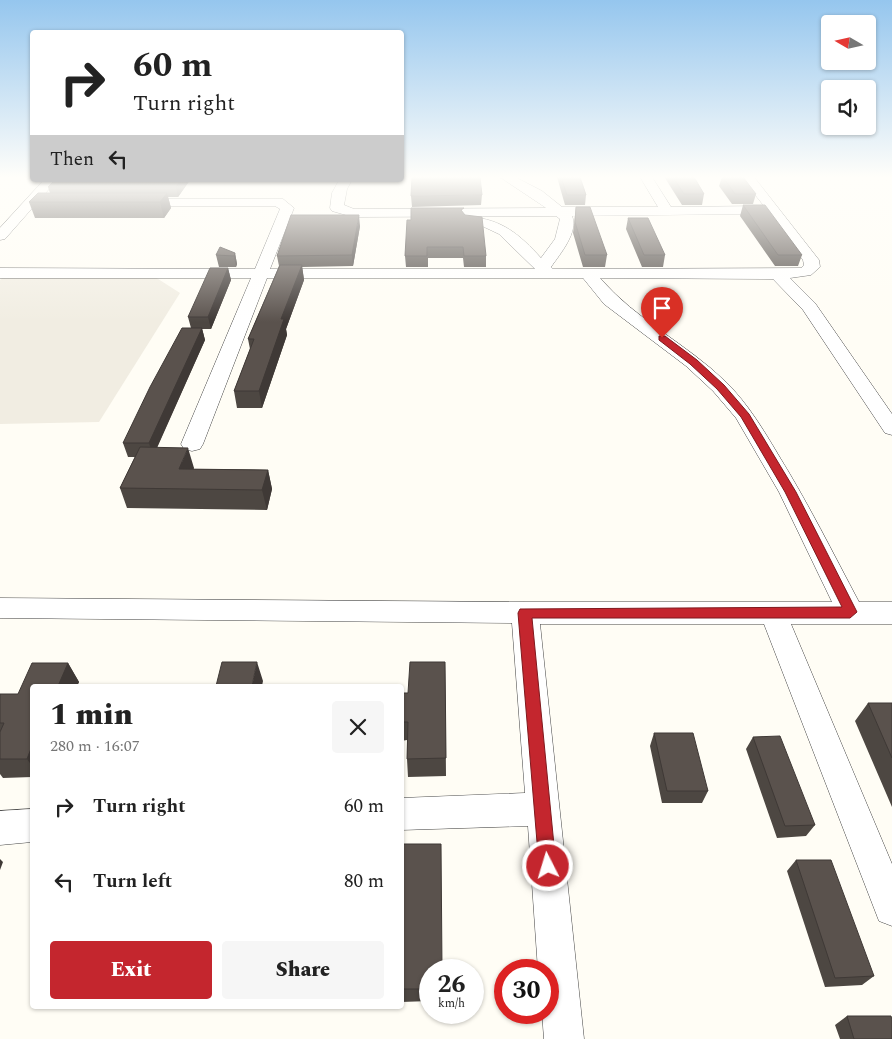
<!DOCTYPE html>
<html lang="en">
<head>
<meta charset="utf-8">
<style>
	:root { --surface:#fff; --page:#f6f6f6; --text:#222; --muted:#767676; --accent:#c4262e }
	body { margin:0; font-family:Spectral,serif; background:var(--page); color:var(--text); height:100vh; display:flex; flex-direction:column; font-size:19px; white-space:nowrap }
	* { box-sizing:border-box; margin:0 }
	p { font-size:16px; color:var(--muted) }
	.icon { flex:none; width:28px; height:28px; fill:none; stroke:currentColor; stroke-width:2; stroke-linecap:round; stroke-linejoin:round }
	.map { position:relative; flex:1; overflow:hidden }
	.drawer { position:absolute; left:30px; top:684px; width:374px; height:325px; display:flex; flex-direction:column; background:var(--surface); border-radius:5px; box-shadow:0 1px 4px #0004 }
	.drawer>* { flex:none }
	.guide { position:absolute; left:30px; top:30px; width:374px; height:152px; border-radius:5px; box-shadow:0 1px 4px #0004; background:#fff; color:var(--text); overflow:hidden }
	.needle { width:32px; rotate:279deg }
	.buttons { position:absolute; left:821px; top:15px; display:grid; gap:10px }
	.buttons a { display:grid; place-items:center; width:55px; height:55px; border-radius:5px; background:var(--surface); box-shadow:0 1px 4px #0004; font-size:25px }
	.speed { position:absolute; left:419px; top:959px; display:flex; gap:10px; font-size:25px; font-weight:700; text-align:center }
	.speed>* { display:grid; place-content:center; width:65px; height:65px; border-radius:50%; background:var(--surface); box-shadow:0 1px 4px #0004; line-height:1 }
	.speed small { font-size:12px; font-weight:400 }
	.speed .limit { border:8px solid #d22; background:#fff; color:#111 }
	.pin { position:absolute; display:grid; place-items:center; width:42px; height:42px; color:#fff; margin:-51px -21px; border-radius:50% 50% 50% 0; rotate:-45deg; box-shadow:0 0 5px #0007 }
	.pin .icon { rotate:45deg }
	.me { position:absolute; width:55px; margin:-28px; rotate:355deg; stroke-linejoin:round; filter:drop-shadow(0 0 4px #0008) }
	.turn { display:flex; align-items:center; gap:18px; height:105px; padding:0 20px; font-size:22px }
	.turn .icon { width:65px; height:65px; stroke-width:2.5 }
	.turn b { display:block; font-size:35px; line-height:42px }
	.then { display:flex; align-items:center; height:48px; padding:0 20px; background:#0003; gap:10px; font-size:19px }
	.round { display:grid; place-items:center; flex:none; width:52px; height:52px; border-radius:5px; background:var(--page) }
	.overview { display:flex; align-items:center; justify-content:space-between; height:85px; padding:0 20px }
	h1 { font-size:30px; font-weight:800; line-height:38px }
	.primary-button { display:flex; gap:10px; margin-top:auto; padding:10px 20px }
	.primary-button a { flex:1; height:58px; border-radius:5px; background:var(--accent); color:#fff; font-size:20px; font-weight:800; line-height:58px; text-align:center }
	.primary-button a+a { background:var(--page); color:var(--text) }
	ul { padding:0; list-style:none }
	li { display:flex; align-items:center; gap:15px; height:75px; padding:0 20px }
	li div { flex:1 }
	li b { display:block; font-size:19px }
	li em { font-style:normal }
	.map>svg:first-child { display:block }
	.plaza { fill:#f1ede2 }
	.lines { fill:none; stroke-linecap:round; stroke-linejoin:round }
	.street-casing { stroke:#444; stroke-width:1 }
	.street { fill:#fff; fill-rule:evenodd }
	.wall { fill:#4d4742 }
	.shaded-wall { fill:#3f3936 }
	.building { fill:#5a524d; stroke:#3f3936 }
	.route { fill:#c4262e; stroke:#7f191e }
</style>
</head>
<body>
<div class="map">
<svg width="892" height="1039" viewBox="0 0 892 1039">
	<rect width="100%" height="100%" fill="#fffdf5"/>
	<!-- plaza -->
	<path class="plaza" d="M 155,277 L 180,293 L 99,422 L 0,424 L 0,280 L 2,278 Z"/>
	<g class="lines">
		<!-- street casing -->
		<g class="street-casing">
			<path id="street" d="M 500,177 L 515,177 L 542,191 L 562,207 L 658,207 L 640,177 L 652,177 L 671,207 L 764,206 L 741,177 L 754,177 L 819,260 L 820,267 L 811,275 L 790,278 L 815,303 L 892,414 L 892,435 L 885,433 L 803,310 L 773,279 L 600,278 C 636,320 687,344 726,382 C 748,404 763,429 779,456 C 808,503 833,553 859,602 L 892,602 L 892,624 L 791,624 L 892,864 L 892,926 L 879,921 L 764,624 L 540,624 L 584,1039 L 544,1039 L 542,1012 L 548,1012 L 548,970 L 538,970 L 528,826 L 401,830 L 401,798 L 525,793 L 512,623 L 0,618 L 0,598 L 525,602 L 832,602 L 779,492 L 736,418 L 713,391 L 686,366 L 604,304 L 583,278 L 267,278 L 203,444 L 200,449 L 192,451 L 184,449 L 181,444 L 251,278 L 0,278 L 0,268 L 255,269 L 280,209 L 275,206 L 132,206 L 130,203 L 137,199 L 283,199 L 294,208 L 270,269 L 535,269 L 499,234 L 482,226 L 465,224 L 463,221 L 470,217 C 502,219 520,235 541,258 L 555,239 L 560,219 L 556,216 L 353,217 L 332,211 L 330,208 L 332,193 L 339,180 L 352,180 L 347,189 L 344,205 L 354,209 L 546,208 ZM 770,214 L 803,260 L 804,265 L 801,268 L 553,269 L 551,267 C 560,254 579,232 572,216 Z
				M 44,180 L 57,180 L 5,239 L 0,240 L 0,228 Z
				M 32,809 L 32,842 L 0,845 L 0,811 Z"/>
		</g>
		<!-- street -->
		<use href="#street" class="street"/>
	</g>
	<!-- wall -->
	<path class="wall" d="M 557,177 L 580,177 L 586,195 L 585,205 L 565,205 Z
		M 665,177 L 694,177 L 704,194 L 702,205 L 682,205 L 665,178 Z
		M 722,177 L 743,177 L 756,194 L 753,204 L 732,204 L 719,186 Z
		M 190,180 L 178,197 L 168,197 L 171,208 L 164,218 L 35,218 L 29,202 L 50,193 L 48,187 Z
		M 482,195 L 481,205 L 412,207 L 411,196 Z
		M 743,205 L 802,255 L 798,266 L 775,266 L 740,216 Z
		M 576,207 L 607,255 L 605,267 L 583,267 L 573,233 Z
		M 464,214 L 486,256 L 486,267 L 464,267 L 463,258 L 428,258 L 428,267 L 406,267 L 405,256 L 411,220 Z
		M 628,218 L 665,255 L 663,267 L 642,267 L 626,229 Z
		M 360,226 L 353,266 L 302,267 L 304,280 L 286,329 L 287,335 L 262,408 L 237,408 L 234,391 L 250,349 L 248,339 L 279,266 L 277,256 Z
		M 235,253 L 237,264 L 236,267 L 219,267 L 216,255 Z
		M 228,268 L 231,280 L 211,329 L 202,329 L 205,340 L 157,448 L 194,468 L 193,469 L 268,470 L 272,489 L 267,510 L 127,508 L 120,488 L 135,457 L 128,457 L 123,443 L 191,328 L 188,317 Z
		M 445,662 L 446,776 L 408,777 L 407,759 L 407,740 L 401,741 L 401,693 L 408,693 Z
		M 68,663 L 79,682 L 77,686 L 32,686 L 32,777 L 3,778 L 0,774 L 0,694 L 18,694 Z
		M 868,703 L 892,703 L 892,807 L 855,721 Z
		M 654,733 L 708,791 L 702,803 L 662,803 L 650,746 Z
		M 753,737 L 815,825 L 806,836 L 777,838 L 746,749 Z
		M 401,844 L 430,970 L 430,1001 L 401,1002 Z
		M 796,860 L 874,976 L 862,985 L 825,987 L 787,871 Z
		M 847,1016 L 892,1039 L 840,1039 L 835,1025 Z"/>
	<!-- shaded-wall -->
	<path class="shaded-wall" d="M 181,180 L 190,180 L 178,197 L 176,187 Z
		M 167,193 L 171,208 L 164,218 L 160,202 Z
		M 359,215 L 360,226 L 353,266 L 352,255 Z
		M 235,253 L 237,264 L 236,267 L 234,256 Z
		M 302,265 L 304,280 L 286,329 L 287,335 L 262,408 L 259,391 L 281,319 Z
		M 228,268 L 231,280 L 211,329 L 208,317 Z
		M 202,328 L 205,340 L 153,456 L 149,443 Z
		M 188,448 L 194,468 L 185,488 L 179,469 Z
		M 268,470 L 272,489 L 267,510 L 262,490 Z
		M 257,662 L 263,681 L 262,686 L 252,686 Z
		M 68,663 L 79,682 L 77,686 L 58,686 Z
		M 32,746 L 32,766 L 27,759 Z
		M 0,859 L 3,862 L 0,870 Z"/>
	<!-- building -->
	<path class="building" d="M 412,177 L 480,177 L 482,195 L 411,196 Z
		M 561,177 L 580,177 L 586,195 L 567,195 Z
		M 673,177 L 694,177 L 704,194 L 684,194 Z
		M 723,177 L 743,177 L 756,194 L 735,194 Z
		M 55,180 L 181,180 L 176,187 L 48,187 Z
		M 38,193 L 167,193 L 160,202 L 29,202 Z
		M 743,205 L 765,205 L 802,255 L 778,255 Z
		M 576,207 L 590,207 L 607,255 L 585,255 L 575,222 Z
		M 411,208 L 464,208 L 461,210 L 465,215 L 482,217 L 486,256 L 464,256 L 463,247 L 427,247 L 427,256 L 405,256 L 407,220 L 411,220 Z
		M 291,215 L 359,215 L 352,255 L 277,256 Z
		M 628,218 L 648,218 L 665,255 L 644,255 Z
		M 220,247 L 235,253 L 234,256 L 216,255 Z
		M 280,265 L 302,265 L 281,319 L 284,319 L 259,391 L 234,391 L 254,339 L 248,339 Z
		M 210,268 L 228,268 L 208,317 L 188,317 Z
		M 182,328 L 202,328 L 149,443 L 123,443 L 150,387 Z
		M 140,447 L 188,448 L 179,469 L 268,470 L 262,490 L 120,488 Z
		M 222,662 L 257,662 L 252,686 L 216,686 Z
		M 410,662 L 445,662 L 446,758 L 407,759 L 408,722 L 401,722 L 401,693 L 408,693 Z
		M 32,663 L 68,663 L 58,686 L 32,686 L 32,746 L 27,759 L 0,759 L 0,732 L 4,723 L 0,723 L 0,694 L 18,694 Z
		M 868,703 L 892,703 L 892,758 Z
		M 654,733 L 693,733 L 708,791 L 667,791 Z
		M 780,736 L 815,825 L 785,826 L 753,737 Z
		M 401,844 L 441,844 L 442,970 L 430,970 L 430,989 L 401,989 Z
		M 796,860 L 831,860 L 874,976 L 835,978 Z
		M 847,1016 L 891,1016 L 892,1020 L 892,1039 L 854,1039 Z"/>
	<!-- sky -->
	<linearGradient id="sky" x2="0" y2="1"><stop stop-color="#95c6ee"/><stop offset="0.55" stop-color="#fffefa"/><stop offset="1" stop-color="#fffefa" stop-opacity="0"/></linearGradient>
	<rect width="892" height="322" fill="url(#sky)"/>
	<!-- route -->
	<path class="route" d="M 659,336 L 665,336 L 697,360 L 724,385 L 749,414 L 796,492 L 857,612 L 850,618 L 532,618 L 556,866 L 554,872 L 548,875 L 542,872 L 539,866 L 518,613 L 520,609 L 842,607 L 785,492 L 741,417 L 717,389 L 690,364 L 659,340 Z"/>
</svg>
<div class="buttons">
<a><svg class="needle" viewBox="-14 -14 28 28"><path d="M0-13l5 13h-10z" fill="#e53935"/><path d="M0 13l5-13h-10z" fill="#767676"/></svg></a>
<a><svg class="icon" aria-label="sound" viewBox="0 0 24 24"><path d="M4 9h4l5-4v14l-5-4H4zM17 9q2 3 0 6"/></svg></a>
</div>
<div class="speed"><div>26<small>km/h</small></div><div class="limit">30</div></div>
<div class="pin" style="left:662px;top:338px;background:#d93025"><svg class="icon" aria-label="arrive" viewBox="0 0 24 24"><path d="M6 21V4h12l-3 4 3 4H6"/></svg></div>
<svg class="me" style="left:548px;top:866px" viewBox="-20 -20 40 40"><circle r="17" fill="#c4262e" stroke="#fff" stroke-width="3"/><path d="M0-11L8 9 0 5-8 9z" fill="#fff"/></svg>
<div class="guide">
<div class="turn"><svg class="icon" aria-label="right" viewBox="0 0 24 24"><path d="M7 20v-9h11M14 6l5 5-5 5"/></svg><div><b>60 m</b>Turn right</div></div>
<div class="then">Then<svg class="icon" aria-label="left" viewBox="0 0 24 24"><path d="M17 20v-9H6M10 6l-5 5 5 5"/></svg></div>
</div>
<section class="drawer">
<div class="overview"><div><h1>1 min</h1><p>280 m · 16:07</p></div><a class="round"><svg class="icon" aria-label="close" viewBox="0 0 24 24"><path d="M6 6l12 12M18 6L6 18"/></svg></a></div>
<ul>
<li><svg class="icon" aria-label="right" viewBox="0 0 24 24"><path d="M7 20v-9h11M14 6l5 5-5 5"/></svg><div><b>Turn right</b></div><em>60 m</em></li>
<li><svg class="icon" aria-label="left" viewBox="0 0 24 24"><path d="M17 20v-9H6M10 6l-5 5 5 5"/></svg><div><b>Turn left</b></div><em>80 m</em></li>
</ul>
<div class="primary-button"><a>Exit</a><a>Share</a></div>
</section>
</div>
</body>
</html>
